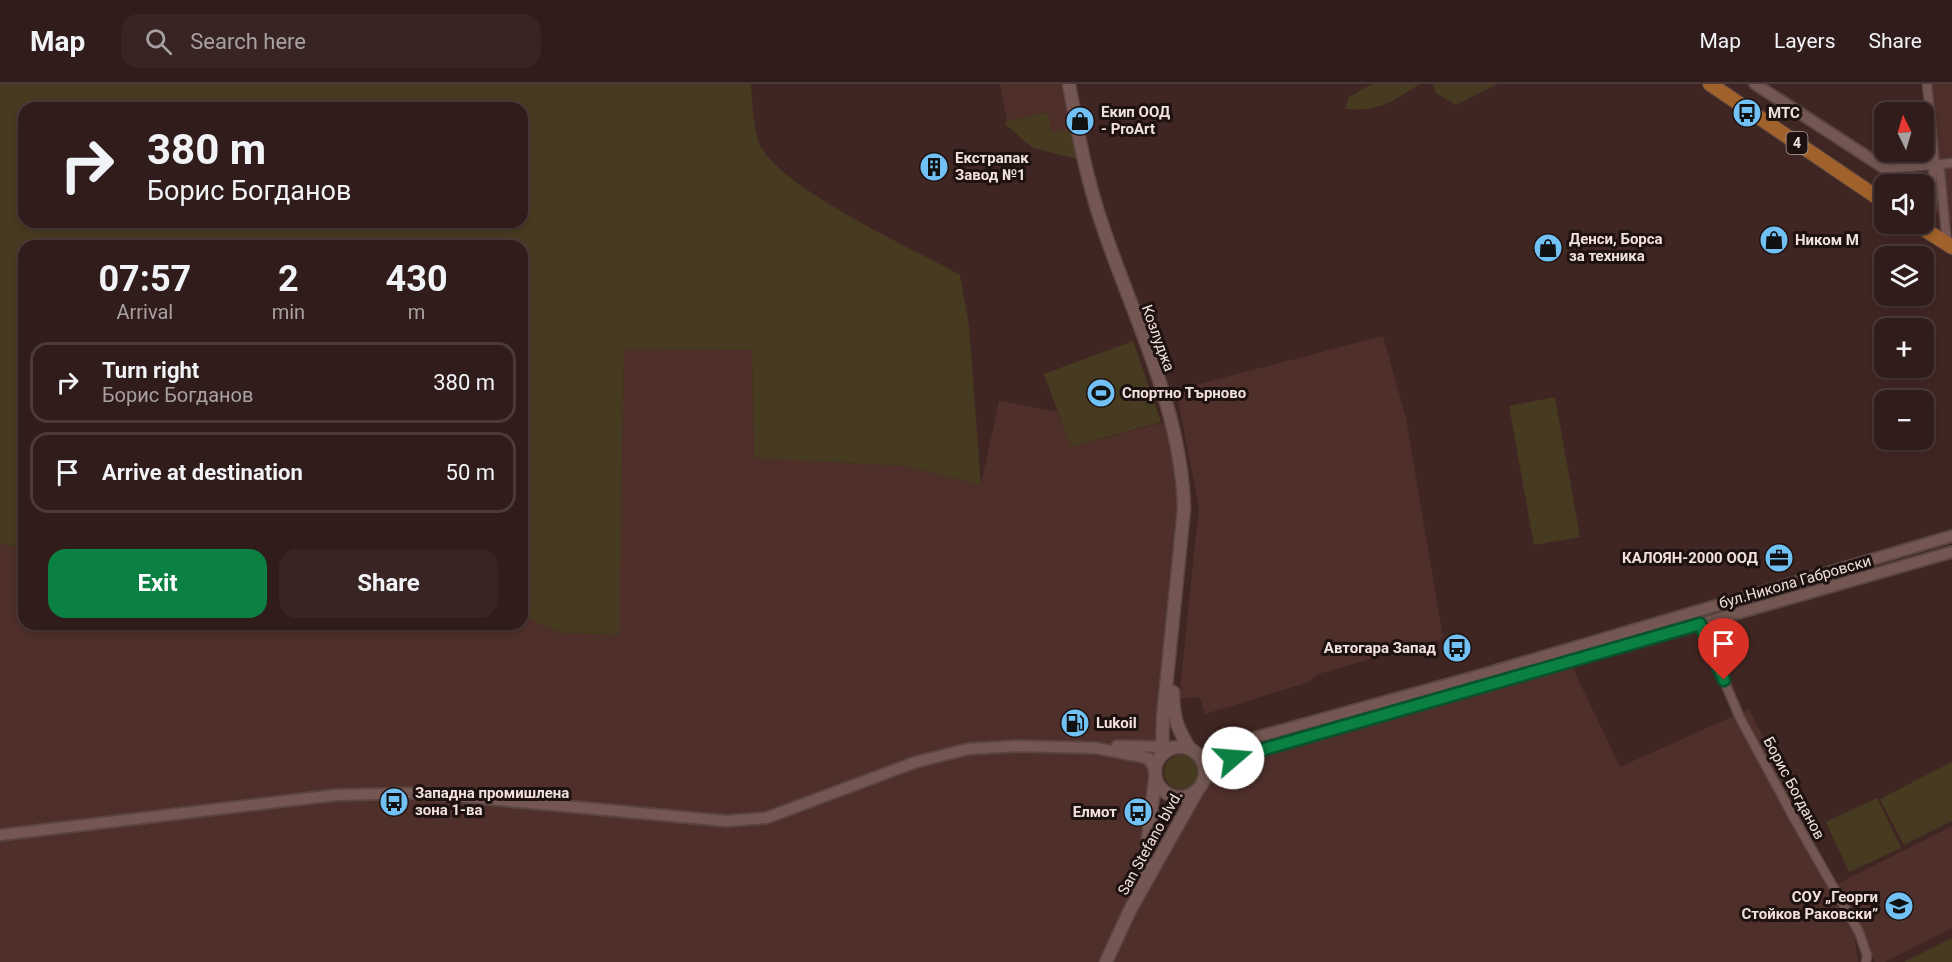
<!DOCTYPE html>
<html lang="en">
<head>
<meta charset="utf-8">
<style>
	:root { --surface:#301c1a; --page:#382523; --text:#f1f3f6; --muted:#a8a1a2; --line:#4b3a39; --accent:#0b8043 }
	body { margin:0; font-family:Roboto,sans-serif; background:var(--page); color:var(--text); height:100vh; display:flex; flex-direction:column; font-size:22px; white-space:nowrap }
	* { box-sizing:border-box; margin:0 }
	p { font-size:20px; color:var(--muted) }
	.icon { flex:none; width:33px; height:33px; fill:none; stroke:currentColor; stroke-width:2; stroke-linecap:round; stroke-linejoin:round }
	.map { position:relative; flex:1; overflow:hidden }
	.details { position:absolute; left:18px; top:156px; width:510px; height:390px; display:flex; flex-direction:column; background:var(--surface); border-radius:18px; box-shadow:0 3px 9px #0003,0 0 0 2px var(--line) }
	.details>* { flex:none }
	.guide { position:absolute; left:18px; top:18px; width:510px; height:126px; border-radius:18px; box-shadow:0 3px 9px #0003,0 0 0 2px var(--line); background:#301c1a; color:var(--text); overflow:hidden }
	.needle { width:39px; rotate:355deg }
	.controls { position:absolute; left:1874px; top:18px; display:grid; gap:12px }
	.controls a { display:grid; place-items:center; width:60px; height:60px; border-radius:12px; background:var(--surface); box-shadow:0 3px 9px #0003,0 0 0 2px var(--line); font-size:30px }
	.pin { position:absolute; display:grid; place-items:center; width:51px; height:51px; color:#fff; margin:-62px -26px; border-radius:50% 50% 50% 0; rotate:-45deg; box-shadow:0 0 6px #0007 }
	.pin .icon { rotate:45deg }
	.me { position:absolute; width:66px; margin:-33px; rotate:72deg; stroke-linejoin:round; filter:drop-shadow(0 0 4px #0008) }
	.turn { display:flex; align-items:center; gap:21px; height:126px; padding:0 30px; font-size:27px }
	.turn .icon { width:78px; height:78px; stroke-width:2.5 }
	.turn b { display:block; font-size:42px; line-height:51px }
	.eta { display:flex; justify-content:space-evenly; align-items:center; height:102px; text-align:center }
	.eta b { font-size:36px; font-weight:700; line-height:42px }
	.action { display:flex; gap:12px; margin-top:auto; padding:12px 30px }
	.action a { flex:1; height:69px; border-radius:18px; background:var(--accent); color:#fff; font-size:24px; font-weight:700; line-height:69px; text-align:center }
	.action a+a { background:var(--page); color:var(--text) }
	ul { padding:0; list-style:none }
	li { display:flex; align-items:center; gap:18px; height:81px; margin:0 12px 9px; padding:0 18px; border:3px solid var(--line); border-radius:18px }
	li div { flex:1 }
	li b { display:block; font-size:22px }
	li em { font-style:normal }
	header { display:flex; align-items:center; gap:36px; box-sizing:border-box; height:84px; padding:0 30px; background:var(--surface); border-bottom:2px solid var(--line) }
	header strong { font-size:28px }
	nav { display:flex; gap:33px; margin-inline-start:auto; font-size:21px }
	.search { width:420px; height:54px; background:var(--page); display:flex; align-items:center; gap:15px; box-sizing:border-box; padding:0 21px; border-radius:18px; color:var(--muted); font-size:22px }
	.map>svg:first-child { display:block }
	.built { fill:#4f2f2a }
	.green { fill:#463b21; fill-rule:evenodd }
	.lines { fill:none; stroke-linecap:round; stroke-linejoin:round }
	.minor-casing { stroke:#5a4542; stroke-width:11 }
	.tertiary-casing { stroke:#5a4542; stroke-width:14 }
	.secondary-casing { stroke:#5a4542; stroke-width:15 }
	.primary-casing { stroke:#5a4542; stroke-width:16 }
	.minor { stroke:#745753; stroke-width:8 }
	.tertiary { stroke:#745753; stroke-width:10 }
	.secondary { stroke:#745753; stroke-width:12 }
	.primary { stroke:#a1612a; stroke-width:14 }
	.route-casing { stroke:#07532c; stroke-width:15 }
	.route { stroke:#0b8043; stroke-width:10 }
	.labels { text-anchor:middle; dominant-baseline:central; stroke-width:6; stroke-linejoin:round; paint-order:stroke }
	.shield { fill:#1e1211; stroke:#b2a2a0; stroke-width:1.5 }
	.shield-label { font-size:14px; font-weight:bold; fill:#f1e0dd }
	.poi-label { font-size:15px; font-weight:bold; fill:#f1e0dd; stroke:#1e1211; text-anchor:start }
	.street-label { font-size:15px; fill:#f1e0dd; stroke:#1e1211 }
</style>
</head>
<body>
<header>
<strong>Map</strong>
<div class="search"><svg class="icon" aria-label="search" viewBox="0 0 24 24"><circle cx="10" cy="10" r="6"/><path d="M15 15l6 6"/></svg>Search here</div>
<nav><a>Map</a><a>Layers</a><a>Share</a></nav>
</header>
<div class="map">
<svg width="1952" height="878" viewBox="0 0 1952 878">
	<rect width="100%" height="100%" fill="#402622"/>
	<!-- built -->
	<path class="built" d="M 1000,0 L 1063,0 L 1073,47 L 1052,47 L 1046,28 L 1007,37 Z
		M 1927,0 L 1952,0 L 1952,139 L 1936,129 Z
		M 1383,252 L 1406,335 L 1443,554 L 1318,590 L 1306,599 L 1205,630 L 1200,613 L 1179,615 L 1199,423 L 1176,306 Z
		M 624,265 L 752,265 L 754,374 L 904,382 L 981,401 L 999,317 L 1058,328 L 1071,363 L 1172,336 L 1183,393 L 1162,669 L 1155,685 L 1131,822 L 1197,707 L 1221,679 L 1573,578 L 1574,587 L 1620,683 L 1749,625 L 1802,732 L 1816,783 L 1854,851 L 1858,878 L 0,878 L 0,460 L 24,464 L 24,540 L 522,540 L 522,531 L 560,549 L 618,551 Z
		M 1952,742 L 1952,844 L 1885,878 L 1875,878 L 1835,801 Z"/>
	<!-- green -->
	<path class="green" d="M 0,0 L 751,0 C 752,16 753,49 761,63 C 785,106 913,165 960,191 L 969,242 L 981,401 L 904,382 L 754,374 L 752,266 L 624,265 L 619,551 L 560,549 L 522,531 L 522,162 L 24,162 L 24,464 L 0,460 ZM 24,24 L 522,24 L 522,138 L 24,138 Z
		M 1372,0 L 1420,0 C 1392,17 1381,28 1346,25 L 1348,14 Z
		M 1433,0 L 1497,0 L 1456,21 L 1436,9 Z
		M 1047,28 L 1052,47 L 1073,47 L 1077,75 L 1033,64 L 1005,40 L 1007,37 Z
		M 1924,90 L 1927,93 L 1930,123 L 1923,119 L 1923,100 L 1897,100 L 1886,93 Z
		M 1133,257 L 1161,338 L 1071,363 L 1044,290 Z
		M 1555,313 L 1580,453 L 1534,461 L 1509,322 Z
		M1164 688a17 17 0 1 1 34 0a17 17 0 1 1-34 0Z
		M 1952,678 L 1952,737 L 1904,761 L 1880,715 Z
		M 1877,714 L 1901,764 L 1849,788 L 1826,738 Z
		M 1952,854 L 1952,878 L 1904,878 Z"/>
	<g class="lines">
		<!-- minor casing -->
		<g class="minor-casing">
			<path id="minor" d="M 1935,80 L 1940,87 L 1947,160
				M 1886,85 L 1952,79
				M 1923,144 C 1940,120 1926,104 1935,80 L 1927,0
				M 1700,540 L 1740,634 L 1795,736 L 1859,848 L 1867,871 L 1866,878"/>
		</g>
		<!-- tertiary casing -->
		<g class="tertiary-casing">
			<path id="tertiary" d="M 1755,0 L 1886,85
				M 1117,662 L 1175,663
				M 1200,672 L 1239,658 L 1474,593 L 1952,452
				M 1204,697 L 1221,679 L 1245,670 L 1952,468
				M 0,751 L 336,711 L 423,709 L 726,737 L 766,734 L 916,678 L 968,665 L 1018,662 L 1096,664 L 1148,674 L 1155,685"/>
		</g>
		<!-- secondary casing -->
		<g class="secondary-casing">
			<path id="secondary" d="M 1069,0 C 1078,50 1087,98 1104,146 C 1135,237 1182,328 1184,425 L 1163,633 L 1162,669
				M 1173,608 C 1173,632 1177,645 1190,665
				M1155 688a25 25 0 1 1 50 0a25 25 0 1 1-50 0Z
				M 1138,802 L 1146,771 L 1155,695
				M 1106,878 L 1130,826 L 1197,707"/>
		</g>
		<!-- primary casing -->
		<g class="primary-casing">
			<path id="primary" d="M 1710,0 L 1884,118
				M 1916,140 L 1952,163"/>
		</g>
		<!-- minor -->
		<use href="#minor" class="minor"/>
		<!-- tertiary -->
		<use href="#tertiary" class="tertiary"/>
		<!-- secondary -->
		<use href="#secondary" class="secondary"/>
		<!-- primary -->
		<use href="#primary" class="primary"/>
	</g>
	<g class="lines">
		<!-- route casing -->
		<g class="route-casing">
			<path id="route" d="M 1233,674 L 1700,540 L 1724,596"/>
		</g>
		<!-- route -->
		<use href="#route" class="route"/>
	</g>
	<!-- icons -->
	<defs>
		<g id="bus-disc" transform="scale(1.5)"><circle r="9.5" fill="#72c1f5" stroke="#1e1211"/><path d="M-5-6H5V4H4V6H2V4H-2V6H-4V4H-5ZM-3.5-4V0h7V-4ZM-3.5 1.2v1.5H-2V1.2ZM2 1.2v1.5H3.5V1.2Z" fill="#111"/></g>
		<g id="shop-disc" transform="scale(1.5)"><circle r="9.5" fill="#72c1f5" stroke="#1e1211"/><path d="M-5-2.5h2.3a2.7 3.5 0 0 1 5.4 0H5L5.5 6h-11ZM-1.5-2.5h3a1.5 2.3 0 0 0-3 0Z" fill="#111"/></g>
		<g id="building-disc" transform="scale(1.5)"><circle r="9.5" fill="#72c1f5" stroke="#1e1211"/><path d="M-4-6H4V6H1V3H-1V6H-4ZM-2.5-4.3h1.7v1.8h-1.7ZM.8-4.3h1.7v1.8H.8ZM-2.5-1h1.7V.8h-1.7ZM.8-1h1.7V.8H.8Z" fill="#111"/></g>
		<g id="stadium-disc" transform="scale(1.5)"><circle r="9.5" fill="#72c1f5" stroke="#1e1211"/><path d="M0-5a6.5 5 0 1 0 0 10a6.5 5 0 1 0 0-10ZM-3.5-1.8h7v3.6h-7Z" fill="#111"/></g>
		<g id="office-disc" transform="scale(1.5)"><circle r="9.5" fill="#72c1f5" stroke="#1e1211"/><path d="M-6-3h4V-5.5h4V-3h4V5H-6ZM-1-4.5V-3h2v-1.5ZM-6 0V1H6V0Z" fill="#111"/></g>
		<g id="fuel-disc" transform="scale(1.5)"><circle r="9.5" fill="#72c1f5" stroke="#1e1211"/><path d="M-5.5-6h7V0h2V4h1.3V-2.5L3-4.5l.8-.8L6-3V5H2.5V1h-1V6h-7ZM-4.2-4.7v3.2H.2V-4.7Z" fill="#111"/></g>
		<g id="school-disc" transform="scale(1.5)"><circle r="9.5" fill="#72c1f5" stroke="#1e1211"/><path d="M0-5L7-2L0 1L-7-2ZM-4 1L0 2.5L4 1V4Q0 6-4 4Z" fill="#111"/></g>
	</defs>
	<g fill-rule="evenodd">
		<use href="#bus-disc" x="1747" y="29"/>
		<use href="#shop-disc" x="1080" y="37"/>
		<use href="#building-disc" x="934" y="83"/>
		<use href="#shop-disc" x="1774" y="156"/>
		<use href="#shop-disc" x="1548" y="164"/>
		<use href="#stadium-disc" x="1101" y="309"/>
		<use href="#office-disc" x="1779" y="474"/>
		<use href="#bus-disc" x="1457" y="564"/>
		<use href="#fuel-disc" x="1075" y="639"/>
		<use href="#bus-disc" x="394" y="718"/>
		<use href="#bus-disc" x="1138" y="728"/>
		<use href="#school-disc" x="1899" y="822"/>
	</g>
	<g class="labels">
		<!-- shield labels -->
		<rect class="shield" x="1786.5" y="48" width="21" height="22" rx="4.5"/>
		<g class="shield-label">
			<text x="1797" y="59">4</text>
		</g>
		<!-- poi labels -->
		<g class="poi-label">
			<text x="1101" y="28">Екип ООД<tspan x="1101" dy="17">- ProArt</tspan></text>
			<text x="1768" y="29">МТС</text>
			<text x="955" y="74">Екстрапак<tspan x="955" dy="17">Завод №1</tspan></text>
			<text x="1569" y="155">Денси, Борса<tspan x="1569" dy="17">за техника</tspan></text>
			<text x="1795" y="156">Ником М</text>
			<text x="1122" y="309">Спортно Търново</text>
			<text x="1758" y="474" text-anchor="end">КАЛОЯН-2000 ООД</text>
			<text x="1436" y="564" text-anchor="end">Автогара Запад</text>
			<text x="1096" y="639">Lukoil</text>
			<text x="415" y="709">Западна промишлена<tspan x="415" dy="17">зона 1-ва</tspan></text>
			<text x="1117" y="728" text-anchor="end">Елмот</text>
			<text x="1878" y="813" text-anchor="end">СОУ „Георги<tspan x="1878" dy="17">Стойков Раковски”</tspan></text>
		</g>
		<!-- street labels -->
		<g class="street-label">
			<text transform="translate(1158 254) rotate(70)">Козлуджа</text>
			<text transform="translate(1795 498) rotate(-16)">бул.Никола Габровски</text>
			<text transform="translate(1794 704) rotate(62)">Борис Богданов</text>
			<text transform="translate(1150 759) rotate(-61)">San Stefano blvd.</text>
		</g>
	</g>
</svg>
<div class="controls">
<a><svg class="needle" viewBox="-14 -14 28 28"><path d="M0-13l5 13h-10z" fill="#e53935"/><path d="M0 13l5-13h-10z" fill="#a8a1a2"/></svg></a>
<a><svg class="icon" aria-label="sound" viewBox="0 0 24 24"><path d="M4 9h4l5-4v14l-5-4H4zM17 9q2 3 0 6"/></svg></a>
<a><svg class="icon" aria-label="layers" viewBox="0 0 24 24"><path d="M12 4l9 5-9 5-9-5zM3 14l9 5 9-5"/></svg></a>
<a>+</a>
<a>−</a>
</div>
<div class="pin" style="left:1724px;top:596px;background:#d93025"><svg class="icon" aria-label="arrive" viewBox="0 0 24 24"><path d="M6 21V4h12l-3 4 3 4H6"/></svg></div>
<svg class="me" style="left:1233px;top:674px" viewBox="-20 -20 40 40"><circle r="19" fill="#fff"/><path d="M0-13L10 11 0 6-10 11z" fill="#0b8043"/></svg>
<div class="guide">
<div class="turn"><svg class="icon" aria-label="right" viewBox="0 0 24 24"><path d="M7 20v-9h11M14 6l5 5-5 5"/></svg><div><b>380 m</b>Борис Богданов</div></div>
</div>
<section class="details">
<div class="eta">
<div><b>07:57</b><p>Arrival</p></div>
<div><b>2</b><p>min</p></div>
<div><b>430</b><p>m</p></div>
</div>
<ul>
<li><svg class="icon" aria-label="right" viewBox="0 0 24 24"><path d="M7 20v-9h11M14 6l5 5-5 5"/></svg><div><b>Turn right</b><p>Борис Богданов</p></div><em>380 m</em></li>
<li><svg class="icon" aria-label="arrive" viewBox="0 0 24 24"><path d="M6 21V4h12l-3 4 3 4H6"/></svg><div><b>Arrive at destination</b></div><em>50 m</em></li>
</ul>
<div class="action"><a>Exit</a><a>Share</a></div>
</section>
</div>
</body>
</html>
